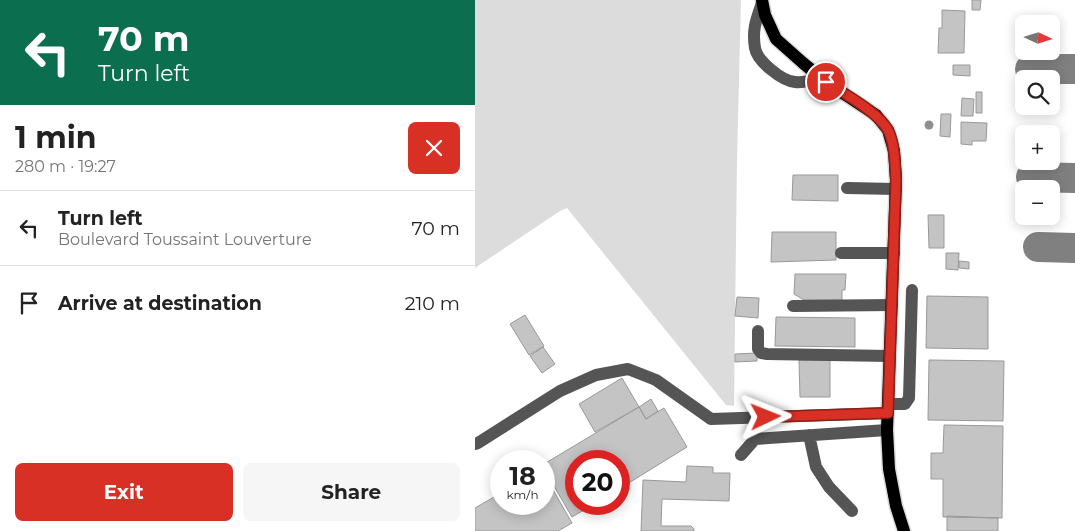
<!DOCTYPE html>
<html lang="en">
<head>
<meta charset="utf-8">
<style>
	:root { --surface:#fff; --page:#f6f6f6; --text:#222; --muted:#767676; --line:#e0e0e0; --accent:#d93025 }
	body { margin:0; font-family:Montserrat,sans-serif; background:var(--page); color:var(--text); height:100vh; display:flex; flex-direction:column; font-size:19px; white-space:nowrap }
	* { box-sizing:border-box; margin:0 }
	p { font-size:16px; color:var(--muted) }
	.icon { flex:none; width:28px; height:28px; fill:none; stroke:currentColor; stroke-width:2; stroke-linecap:round; stroke-linejoin:round }
	.map { position:relative; flex:1; overflow:hidden }
	.panel { display:flex; flex-direction:column; background:var(--surface); width:475px }
	.panel>* { flex:none }
	.guide { background:#0b6e4f; color:#fff; overflow:hidden }
	.needle { width:32px; rotate:94deg }
	.tools { position:absolute; left:540px; top:15px; display:grid; gap:10px }
	.tools a { display:grid; place-items:center; width:45px; height:45px; border-radius:8px; background:var(--surface); box-shadow:0 2px 12px #0003; font-size:25px }
	.speed { position:absolute; left:15px; top:450px; display:flex; gap:10px; font-size:25px; font-weight:700; text-align:center }
	.speed>* { display:grid; place-content:center; width:65px; height:65px; border-radius:50%; background:var(--surface); box-shadow:0 2px 12px #0003; line-height:1 }
	.speed small { font-size:12px; font-weight:400 }
	.speed .limit { border:8px solid #d22; background:#fff; color:#111 }
	.pin { position:absolute; display:grid; place-items:center; width:42px; height:42px; color:#fff; margin:-21px; border:2px solid #fff; border-radius:50%; box-shadow:0 1px 5px #0007 }
	.me { position:absolute; width:55px; margin:-28px; rotate:88deg; stroke-linejoin:round; filter:drop-shadow(0 0 4px #0008) }
	.turn { display:flex; align-items:center; gap:18px; height:105px; padding:0 15px; font-size:22px }
	.turn .icon { width:65px; height:65px; stroke-width:2.5 }
	.turn b { display:block; font-size:35px; line-height:42px }
	.round { display:grid; place-items:center; flex:none; width:52px; height:52px; border-radius:8px; background:var(--page) }
	.headline { display:flex; align-items:center; justify-content:space-between; height:85px; padding:0 15px }
	h1 { font-size:30px; font-weight:700; line-height:38px }
	.action { display:flex; gap:10px; margin-top:auto; padding:10px 15px }
	.action a { flex:1; height:58px; border-radius:8px; background:var(--accent); color:#fff; font-size:20px; font-weight:700; line-height:58px; text-align:center }
	.action a+a { background:var(--page); color:var(--text) }
	ul { padding:0; list-style:none }
	li { display:flex; align-items:center; gap:15px; height:75px; padding:0 15px; border-top:1px solid var(--line) }
	li div { flex:1 }
	li b { display:block; font-size:19px }
	li em { font-style:normal }
	main { display:flex; flex:1; min-height:0 }
	.map>svg:first-child { display:block }
	.green { fill:#dcdcdc }
	.lines { fill:none; stroke-linecap:round; stroke-linejoin:round }
	.taxiway { stroke:#808080; stroke-width:30 }
	.building { fill:#c4c4c4; stroke:#999 }
	.major-casing { stroke:#dbdbdb; stroke-width:15 }
	.minor { stroke:#555; stroke-width:12 }
	.major { stroke:#000; stroke-width:12 }
	.tree { fill:#8f8f8f }
	.route-casing { stroke:#8d1f18; stroke-width:12 }
	.route { stroke:#d93025; stroke-width:9 }
</style>
</head>
<body>
<main>
<section class="panel">
<div class="guide">
<div class="turn"><svg class="icon" aria-label="left" viewBox="0 0 24 24"><path d="M17 20v-9H6M10 6l-5 5 5 5"/></svg><div><b>70 m</b>Turn left</div></div>
</div>
<div class="headline"><div><h1>1 min</h1><p>280 m · 19:27</p></div><a class="round" style="background:#d93025;color:#fff"><svg class="icon" aria-label="close" viewBox="0 0 24 24"><path d="M6 6l12 12M18 6L6 18"/></svg></a></div>
<ul>
<li><svg class="icon" aria-label="left" viewBox="0 0 24 24"><path d="M17 20v-9H6M10 6l-5 5 5 5"/></svg><div><b>Turn left</b><p>Boulevard Toussaint Louverture</p></div><em>70 m</em></li>
<li><svg class="icon" aria-label="arrive" viewBox="0 0 24 24"><path d="M6 21V4h12l-3 4 3 4H6"/></svg><div><b>Arrive at destination</b></div><em>210 m</em></li>
</ul>
<div class="action"><a>Exit</a><a>Share</a></div>
</section>
<div class="map">
<svg width="600" height="531" viewBox="0 0 600 531">
	<rect width="100%" height="100%" fill="#fff"/>
	<!-- green -->
	<path class="green" d="M 0,0 L 266,0 L 262,160 L 259,406 L 251,405 L 92,208 L 85,211 L 0,268 Z"/>
	<g class="lines">
		<!-- taxiway -->
		<path class="taxiway" d="M 555,69 L 600,69
			M 556,177 L 600,178
			M 563,247 L 600,248"/>
	</g>
	<!-- building -->
	<path class="building" d="M 497,0 L 506,0 L 505,10 L 497,10 Z
		M 467,10 L 490,11 L 489,53 L 463,53 L 464,28 L 467,28 Z
		M 478,65 L 495,65 L 495,76 L 478,75 Z
		M 501,92 L 507,92 L 507,113 L 501,113 Z
		M 487,98 L 499,99 L 498,116 L 486,116 Z
		M 466,114 L 476,114 L 475,137 L 465,136 Z
		M 486,122 L 512,123 L 511,141 L 497,141 L 497,145 L 486,144 Z
		M 318,175 L 363,175 L 363,201 L 317,200 Z
		M 453,215 L 469,215 L 469,248 L 454,248 Z
		M 297,232 L 361,232 L 361,260 L 296,262 Z
		M 471,253 L 484,253 L 483,270 L 471,269 Z
		M 484,261 L 494,262 L 494,269 L 484,268 Z
		M 320,274 L 371,274 L 370,290 L 367,290 L 367,300 L 329,300 L 319,294 Z
		M 452,296 L 513,297 L 513,349 L 451,348 Z
		M 262,297 L 284,298 L 283,318 L 260,316 Z
		M 50,315 L 69,346 L 54,355 L 35,324 Z
		M 301,317 L 380,318 L 380,347 L 300,346 Z
		M 68,347 L 80,364 L 67,373 L 55,356 Z
		M 282,353 L 282,361 L 260,362 L 260,354 Z
		M 324,360 L 355,360 L 355,397 L 325,397 Z
		M 454,360 L 529,361 L 528,421 L 453,420 Z
		M 147,378 L 164,407 L 120,432 L 104,404 Z
		M 176,399 L 183,411 L 171,419 L 164,407 Z
		M 164,407 L 171,419 L 189,408 L 212,447 L 144,489 L 144,461 L 101,461 L 101,504 L 119,504 L 97,517 L 69,469 L 69,464 Z
		M 469,425 L 528,426 L 527,518 L 468,517 L 468,479 L 456,479 L 456,453 L 468,453 Z
		M 212,466 L 238,467 L 238,473 L 255,473 L 254,501 L 187,499 L 186,526 L 216,526 L 219,529 L 219,531 L 166,531 L 168,480 L 211,482 Z
		M 69,474 L 97,523 L 83,531 L 0,531 L 0,508 L 26,493 L 26,504 L 69,504 Z
		M 472,516 L 523,518 L 523,531 L 472,531 Z"/>
	<g class="lines">
		<!-- major casing -->
		<g class="major-casing">
			<path id="major" d="M 287,0 L 290,15 L 301,39 L 328,63 L 351,82 L 401,115 L 413,130 L 419,151 L 421,180 L 412,430 L 414,469 L 421,506 L 429,531"/>
		</g>
		<!-- minor -->
		<path class="minor" d="M 287,3 C 281,20 277,30 280,48 C 282,61 307,81 320,82 C 329,83 338,80 346,78
			M 372,188 L 421,189
			M 366,253 L 419,253
			M 318,306 L 417,305
			M 283,331 L 283,349 L 286,353 L 292,354 L 415,356
			M 413,404 L 430,404 L 434,398 L 437,290
			M 334,435 L 341,467 L 354,487 L 377,511
			M 0,444 L 3,443 L 85,391 L 121,375 L 153,369 L 181,380 L 236,419 L 413,413
			M 266,455 L 280,439 L 412,430"/>
		<!-- major -->
		<use href="#major" class="major"/>
	</g>
	<!-- trees -->
	<circle class="tree" cx="454" cy="125" r="4.5"/>
	<g class="lines">
		<!-- route casing -->
		<g class="route-casing">
			<path id="route" d="M 291,417 L 413,413 L 421,180 C 420,165 420,143 413,130 C 403,112 368,93 351,82"/>
		</g>
		<!-- route -->
		<use href="#route" class="route"/>
	</g>
</svg>
<div class="tools">
<a><svg class="needle" viewBox="-14 -14 28 28"><path d="M0-13l5 13h-10z" fill="#e53935"/><path d="M0 13l5-13h-10z" fill="#767676"/></svg></a>
<a><svg class="icon" aria-label="search" viewBox="0 0 24 24"><circle cx="10" cy="10" r="6"/><path d="M15 15l6 6"/></svg></a>
<a>+</a>
<a>−</a>
</div>
<div class="speed"><div>18<small>km/h</small></div><div class="limit">20</div></div>
<div class="pin" style="left:351px;top:82px;background:#d93025"><svg class="icon" aria-label="arrive" viewBox="0 0 24 24"><path d="M6 21V4h12l-3 4 3 4H6"/></svg></div>
<svg class="me" style="left:291px;top:417px" viewBox="-20 -20 40 40"><path d="M0-17L14 15 0 8-14 15z" fill="#d93025" stroke="#fff" stroke-width="4"/></svg>
</div>
</main>
</body>
</html>
